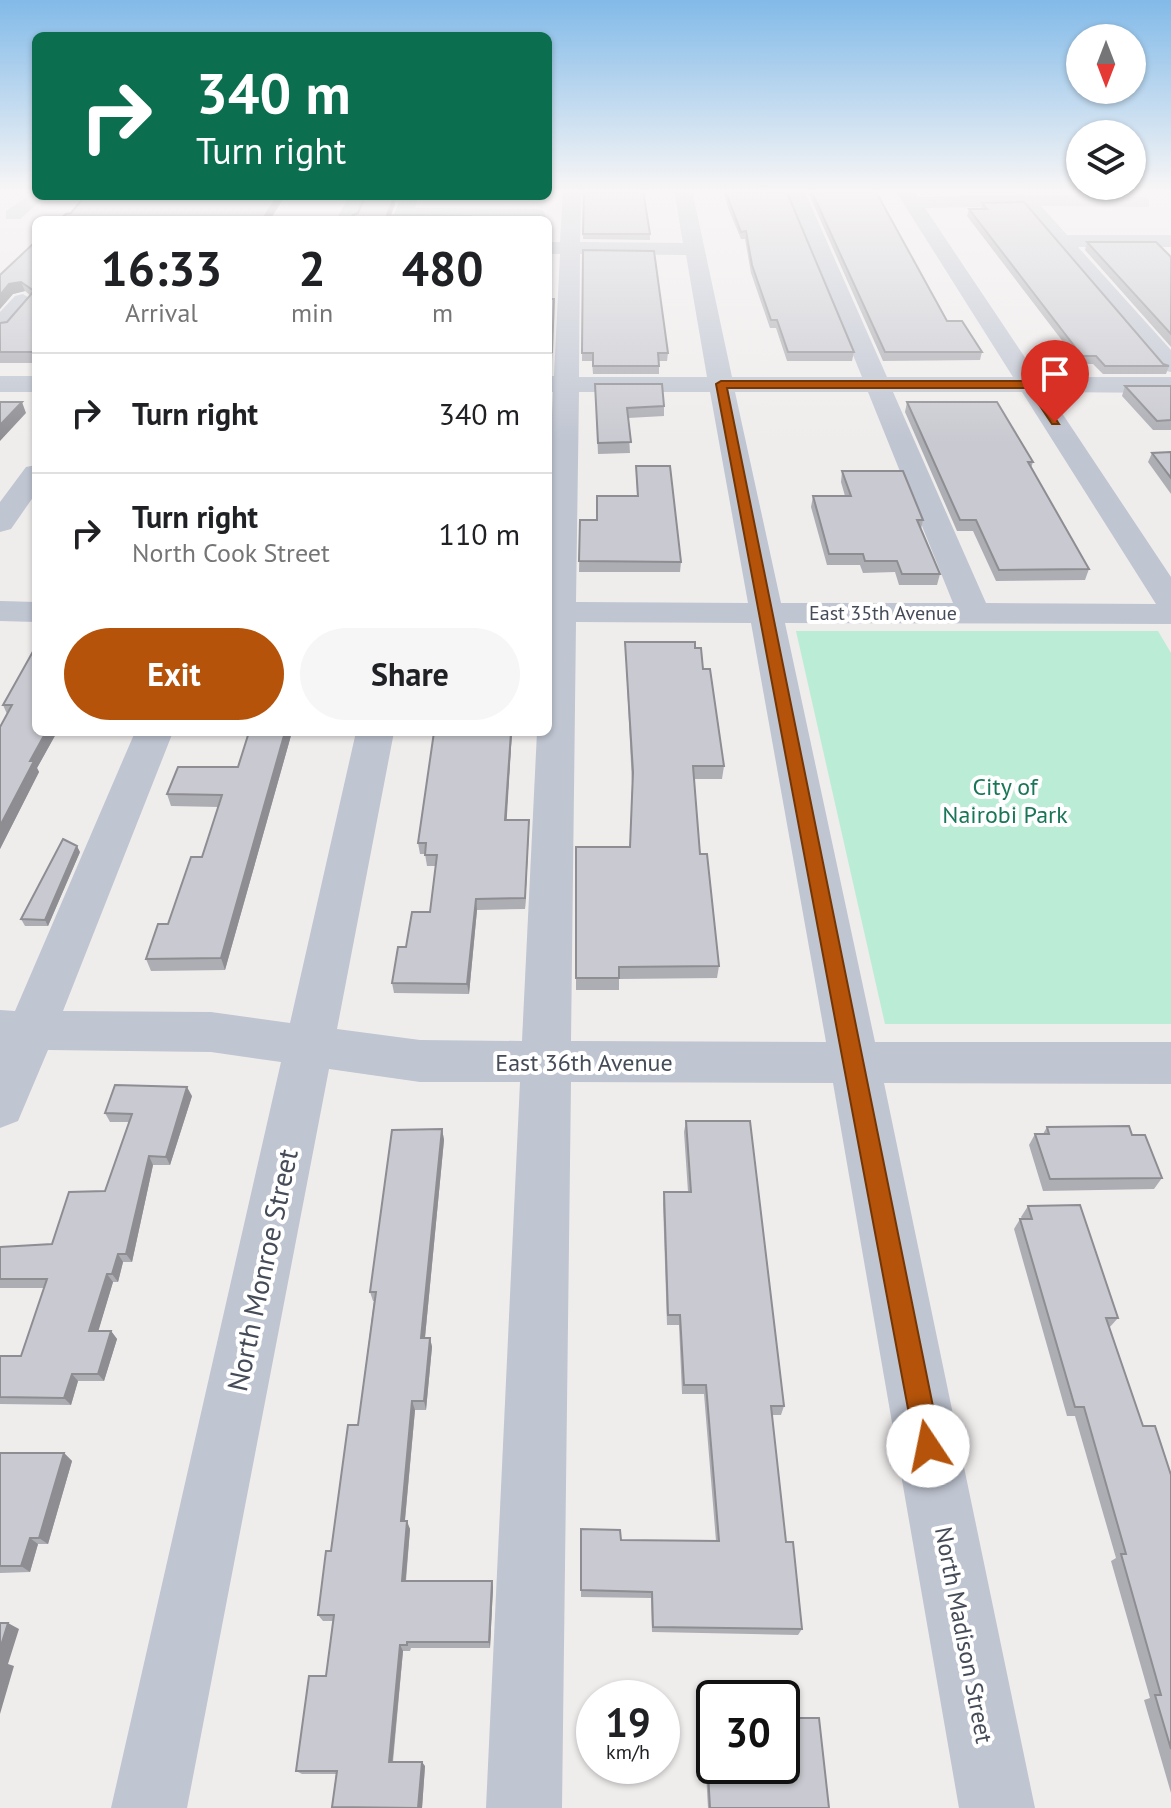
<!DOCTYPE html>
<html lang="en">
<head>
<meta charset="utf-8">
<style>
	:root { --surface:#fff; --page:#f6f6f6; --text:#202124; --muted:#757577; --line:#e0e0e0; --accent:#b45309 }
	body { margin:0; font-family:"PT Sans",sans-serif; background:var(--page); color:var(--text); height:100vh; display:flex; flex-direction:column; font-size:30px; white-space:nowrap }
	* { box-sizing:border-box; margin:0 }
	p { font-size:26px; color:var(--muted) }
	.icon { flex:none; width:44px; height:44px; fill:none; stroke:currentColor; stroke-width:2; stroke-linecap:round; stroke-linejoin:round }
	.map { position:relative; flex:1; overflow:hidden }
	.panel { position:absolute; left:32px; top:216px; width:520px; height:520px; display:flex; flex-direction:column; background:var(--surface); border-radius:12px; box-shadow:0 2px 6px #0004 }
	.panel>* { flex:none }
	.top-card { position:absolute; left:32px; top:32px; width:520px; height:168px; border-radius:12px; box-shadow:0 2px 6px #0004; background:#0b6e4f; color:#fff; overflow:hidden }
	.needle { width:52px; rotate:180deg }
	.controls { position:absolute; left:1066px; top:24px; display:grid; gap:16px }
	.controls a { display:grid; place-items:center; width:80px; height:80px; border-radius:50%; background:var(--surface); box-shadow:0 2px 6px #0004; font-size:40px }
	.speed { position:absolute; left:576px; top:1680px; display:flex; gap:16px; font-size:40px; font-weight:700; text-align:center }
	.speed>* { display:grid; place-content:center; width:104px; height:104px; border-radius:50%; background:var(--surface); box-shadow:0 2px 6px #0004; line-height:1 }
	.speed small { font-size:20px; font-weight:400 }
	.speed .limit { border:4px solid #111; border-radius:12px; background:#fff; color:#111 }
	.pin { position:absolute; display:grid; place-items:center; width:68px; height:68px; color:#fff; margin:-82px -34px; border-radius:50% 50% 50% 0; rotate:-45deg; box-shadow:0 0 8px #0007 }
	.pin .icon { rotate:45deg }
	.me { position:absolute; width:88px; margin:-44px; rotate:349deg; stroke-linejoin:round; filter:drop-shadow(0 0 6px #0008) }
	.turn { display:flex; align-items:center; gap:28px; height:168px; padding:0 32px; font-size:36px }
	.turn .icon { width:104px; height:104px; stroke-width:2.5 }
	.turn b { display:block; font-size:56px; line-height:68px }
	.eta { display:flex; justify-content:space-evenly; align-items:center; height:136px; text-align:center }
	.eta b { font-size:48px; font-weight:700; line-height:56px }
	.button { display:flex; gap:16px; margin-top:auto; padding:16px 32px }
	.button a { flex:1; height:92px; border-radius:48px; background:var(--accent); color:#fff; font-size:32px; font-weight:700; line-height:92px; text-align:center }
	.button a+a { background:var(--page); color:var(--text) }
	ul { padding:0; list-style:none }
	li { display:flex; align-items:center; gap:24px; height:120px; padding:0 32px; border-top:2px solid var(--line) }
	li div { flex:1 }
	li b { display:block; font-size:30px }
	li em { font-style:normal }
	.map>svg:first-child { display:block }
	.green { fill:#baecd6 }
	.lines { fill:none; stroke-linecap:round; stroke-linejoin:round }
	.minor { fill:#bfc5d1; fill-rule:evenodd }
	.wall { fill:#adaeb4 }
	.shaded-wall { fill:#8d8d92 }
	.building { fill:#c9cad1; stroke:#8d8d92; stroke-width:2 }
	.route { fill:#b45309; stroke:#753606; stroke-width:2 }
	.labels { text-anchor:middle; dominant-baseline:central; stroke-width:8; stroke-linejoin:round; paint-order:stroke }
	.far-street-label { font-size:20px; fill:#454c58; stroke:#fff }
	.park-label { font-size:24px; fill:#197658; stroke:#fff }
	.street-label { font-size:24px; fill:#454c58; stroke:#fff }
	.near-street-label { font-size:28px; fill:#454c58; stroke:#fff }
</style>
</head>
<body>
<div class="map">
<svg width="1171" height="1808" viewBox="0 0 1171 1808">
	<rect width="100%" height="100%" fill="#efecec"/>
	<!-- green -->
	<path class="green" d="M 796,631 L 1158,631 L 1171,653 L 1171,1024 L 885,1024 Z"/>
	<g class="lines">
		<!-- minor -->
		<path class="minor" d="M 563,190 L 581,190 L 580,242 L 683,243 L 674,190 L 692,190 L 732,377 L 862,377 L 786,190 L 804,190 L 887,377 L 1013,377 L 895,190 L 913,190 L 918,197 L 1018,194 L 1142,197 L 1149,199 L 1149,207 L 1041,206 L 1067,235 L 1171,235 L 1171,247 L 1078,247 L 1171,350 L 1171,372 L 1162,370 L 1026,212 L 1025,206 L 925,208 L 1038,377 L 1171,377 L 1171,393 L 1048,392 L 1171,577 L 1171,624 L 785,623 L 875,1042 L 1171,1042 L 1171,1084 L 884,1083 L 1035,1808 L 959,1808 L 833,1083 L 571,1082 L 562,1808 L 486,1808 L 520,1082 L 420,1082 L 329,1069 L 187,1808 L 111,1808 L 281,1062 L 211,1052 L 48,1050 L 18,1121 L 0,1128 L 0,1010 L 15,1011 L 135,732 L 173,732 L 63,1011 L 211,1012 L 290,1023 L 356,732 L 394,732 L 337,1029 L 420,1040 L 522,1041 L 537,732 L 548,732 L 548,503 L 553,392 L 548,392 L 548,376 L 554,376 L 560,254 L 548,254 L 548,242 L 560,242 ZM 580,254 L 686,255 L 707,377 L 579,377 ZM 579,392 L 710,392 L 748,603 L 576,602 ZM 735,392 L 868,392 L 953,603 L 781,603 ZM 893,392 L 1022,392 L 1156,604 L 986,603 ZM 576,622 L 751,623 L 826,1042 L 571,1041 Z
			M 36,191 L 36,196 L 45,196 L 42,200 L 20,219 L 6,219 L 6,211 Z
			M 349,196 L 418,196 L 415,208 L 537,209 L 544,211 L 547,220 L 392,220 L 399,202 L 364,202 L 356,220 L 336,220 Z
			M 23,294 L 34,301 L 8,330 L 0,332 L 0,312 L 15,296 Z
			M 0,376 L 36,376 L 36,392 L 0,392 Z
			M 36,465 L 36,493 L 11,529 L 0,532 L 0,502 L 26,467 Z
			M 0,601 L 36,602 L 36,622 L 0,621 Z"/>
	</g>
	<!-- wall -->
	<path class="wall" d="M 584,190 L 650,234 L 650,240 L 583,239 Z
		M 723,190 L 786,190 L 854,352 L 852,361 L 787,361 L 776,328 L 770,328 L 751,273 L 745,239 L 741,239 L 728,208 Z
		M 807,190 L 875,190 L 947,321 L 982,352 L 980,360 L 883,361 Z
		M 963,190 L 1097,190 L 1096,193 L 966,193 Z
		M 982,203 L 1163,364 L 1169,366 L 1166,374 L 1103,374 L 1093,364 L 1080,364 L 967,216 L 969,209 L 981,209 Z
		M 36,241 L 36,363 L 0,363 L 0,323 L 7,322 L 30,295 L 25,291 L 13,294 L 0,309 L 0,275 Z
		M 1087,242 L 1171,257 L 1171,347 L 1085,250 Z
		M 583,250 L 668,353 L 667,361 L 659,361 L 659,374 L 593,374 L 592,361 L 582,361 Z
		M 595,384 L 664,406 L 664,416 L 628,418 L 630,453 L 598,454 Z
		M 1125,386 L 1171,386 L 1171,430 L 1153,430 L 1122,396 Z
		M 907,402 L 1033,462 L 1031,468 L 1089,569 L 1085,580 L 996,581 L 973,531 L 957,531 L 905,412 Z
		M 1171,452 L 1171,494 L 1148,462 L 1152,453 Z
		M 636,466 L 681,562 L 680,572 L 579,572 L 580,520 L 597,520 L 637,496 Z
		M 842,471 L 923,520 L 921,529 L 940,574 L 937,585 L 899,585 L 895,572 L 863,573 L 860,565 L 827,565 L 811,507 L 813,496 L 845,496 L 841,482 Z
		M 625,642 L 695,648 L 703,669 L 724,766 L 722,779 L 694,779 L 700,854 L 719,966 L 717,978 L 619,979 L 619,990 L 576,990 L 576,847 L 630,847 L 632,784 Z
		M 36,646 L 36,732 L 57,732 L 37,768 L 39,772 L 0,849 L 0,727 L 7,714 L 3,705 Z
		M 249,732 L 292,732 L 225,970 L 151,971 L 146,959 L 168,924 L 202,857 L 218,807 L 171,806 L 167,794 L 238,767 Z
		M 512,732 L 506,820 L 529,820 L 525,909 L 477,910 L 469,994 L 394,993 L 392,983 L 406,947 L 430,912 L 436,866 L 427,866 L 425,854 L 420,854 L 418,843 Z
		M 80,852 L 48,926 L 25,926 L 21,919 Z
		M 192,1096 L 170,1165 L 153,1165 L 132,1262 L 123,1262 L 118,1282 L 113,1282 L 98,1331 L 111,1331 L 117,1339 L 104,1381 L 78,1381 L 71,1405 L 0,1404 L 0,1356 L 21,1356 L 45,1288 L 0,1288 L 0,1247 L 52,1244 L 105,1191 L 129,1122 L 110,1122 L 105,1113 Z
		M 686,1121 L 784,1406 L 781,1415 L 772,1415 L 786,1542 L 802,1629 L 798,1635 L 652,1632 L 651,1598 L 581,1597 L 581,1529 L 621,1540 L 716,1541 L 704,1394 L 682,1394 L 679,1325 L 667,1325 L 663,1203 L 664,1192 L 688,1192 L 684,1132 Z
		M 1047,1127 L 1132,1135 L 1162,1178 L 1154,1189 L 1043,1191 L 1029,1145 L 1035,1134 L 1043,1134 Z
		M 442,1129 L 444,1140 L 425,1338 L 430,1338 L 432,1347 L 426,1410 L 415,1410 L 405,1521 L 410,1529 L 406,1581 L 492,1581 L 493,1587 L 490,1648 L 411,1648 L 410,1651 L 403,1651 L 393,1762 L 425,1766 L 422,1808 L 334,1808 L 332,1807 L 336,1774 L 302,1774 L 296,1771 L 326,1676 L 334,1621 L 323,1621 L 318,1615 L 358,1425 L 374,1301 L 373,1301 L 370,1292 Z
		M 1028,1206 L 1118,1318 L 1109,1328 L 1143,1426 L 1171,1475 L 1171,1793 L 1144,1700 L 1150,1698 L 1111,1561 L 1116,1558 L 1075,1416 L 1067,1416 L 1014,1229 L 1020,1219 L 1022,1219 L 1021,1217 Z
		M 0,1453 L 64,1453 L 72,1461 L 48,1544 L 38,1544 L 30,1572 L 0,1573 Z
		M 705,1718 L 829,1808 L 708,1808 L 703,1723 Z"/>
	<!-- shaded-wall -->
	<path class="shaded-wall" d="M 278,196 L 285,196 L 270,220 L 249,220 Z
		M 394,197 L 395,205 L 389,220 L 387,215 Z
		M 21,282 L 25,291 L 13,294 L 0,309 L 0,295 L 9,284 Z
		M 554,299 L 552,361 L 548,361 L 548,352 Z
		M 22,402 L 26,413 L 0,441 L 0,425 Z
		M 46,732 L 57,732 L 37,768 L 39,772 L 0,849 L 0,826 L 30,761 Z
		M 285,732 L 292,732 L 225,970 L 221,958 Z
		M 511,732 L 512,732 L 506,831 L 505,820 Z
		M 529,820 L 529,831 L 525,909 L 525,898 Z
		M 77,846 L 80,852 L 48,926 L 45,920 Z
		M 476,899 L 477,910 L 469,994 L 467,984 Z
		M 187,1087 L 192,1096 L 170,1165 L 166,1157 Z
		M 442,1129 L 444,1140 L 424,1347 L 421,1338 Z
		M 149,1156 L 153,1165 L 132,1262 L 126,1254 Z
		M 118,1254 L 123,1262 L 118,1282 L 112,1274 Z
		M 107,1274 L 113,1282 L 96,1339 L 89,1331 Z
		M 111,1331 L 117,1339 L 104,1381 L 98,1374 Z
		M 430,1338 L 432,1347 L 426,1410 L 424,1401 Z
		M 72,1374 L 78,1381 L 71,1405 L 64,1398 Z
		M 412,1401 L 415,1410 L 404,1529 L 401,1521 Z
		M 64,1453 L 72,1461 L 48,1544 L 39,1538 Z
		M 407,1521 L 410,1529 L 405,1587 L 402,1581 Z
		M 30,1538 L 38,1544 L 30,1572 L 21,1566 Z
		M 492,1581 L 493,1587 L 490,1648 L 489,1642 Z
		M 8,1623 L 19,1629 L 8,1664 L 14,1666 L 0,1714 L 0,1649 Z
		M 400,1645 L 403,1651 L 392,1766 L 389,1762 Z
		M 422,1762 L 425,1766 L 422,1808 L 418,1808 Z"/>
	<!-- building -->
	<path class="building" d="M 584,190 L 643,190 L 650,234 L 583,234 Z
		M 725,190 L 786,190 L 854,352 L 788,352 L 777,320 L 771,320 L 752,265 L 746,231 L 741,232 Z
		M 811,190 L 875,190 L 947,321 L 962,321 L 982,352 L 885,352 Z
		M 85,196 L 278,196 L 264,217 L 250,218 L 249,220 L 59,220 L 66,214 L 71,213 Z
		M 365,197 L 394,197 L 387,215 L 471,216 L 470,220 L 350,220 L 353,215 L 358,213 Z
		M 1024,202 L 1163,364 L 1169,366 L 1105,366 L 1096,356 L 1082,356 L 969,209 L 987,209 L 982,203 Z
		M 36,241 L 36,352 L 0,352 L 0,323 L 7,322 L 34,291 L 21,282 L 9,284 L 0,295 L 0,275 Z
		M 1087,242 L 1156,242 L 1171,257 L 1171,334 Z
		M 583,250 L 654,251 L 668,353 L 658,353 L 659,366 L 593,366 L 593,353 L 582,353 Z
		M 548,299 L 554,299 L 552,352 L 548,352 Z
		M 595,384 L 662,384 L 664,406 L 627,408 L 631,442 L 598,443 Z
		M 1125,386 L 1171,386 L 1171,420 L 1157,421 Z
		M 0,402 L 22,402 L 0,425 Z
		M 907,402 L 997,402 L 1033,462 L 1028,462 L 1089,569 L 999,570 L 976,520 L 960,520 Z
		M 1171,452 L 1171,478 L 1152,453 Z
		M 636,466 L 670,466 L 681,562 L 579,561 L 580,520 L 597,520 L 597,496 L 638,496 Z
		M 842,471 L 903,471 L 923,520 L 917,520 L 940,574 L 902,574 L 897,561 L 865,561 L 863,554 L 829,554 L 813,496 L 851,496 Z
		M 625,642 L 695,642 L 695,648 L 701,648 L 703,669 L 710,669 L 724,766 L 693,766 L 700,854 L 707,854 L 719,966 L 619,967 L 619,978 L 576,978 L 576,847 L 630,847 L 633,772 Z
		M 36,646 L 36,732 L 46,732 L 30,761 L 34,761 L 0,826 L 0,727 L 12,705 L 3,705 Z
		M 249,732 L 285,732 L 221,958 L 146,959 L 158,924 L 168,924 L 191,857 L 202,857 L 222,795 L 167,794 L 178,767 L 238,767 Z
		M 434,732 L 511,732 L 505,820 L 529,820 L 525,898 L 476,899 L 467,984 L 392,983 L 398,947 L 406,947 L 412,912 L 430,912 L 437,855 L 425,855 L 426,843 L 418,843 Z
		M 63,839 L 77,846 L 45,920 L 21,919 Z
		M 115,1085 L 187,1087 L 166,1157 L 149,1156 L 126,1254 L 118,1254 L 112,1274 L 107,1274 L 89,1331 L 111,1331 L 98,1374 L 72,1374 L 64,1398 L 0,1397 L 0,1356 L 21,1356 L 47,1279 L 0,1279 L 0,1247 L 52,1244 L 69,1192 L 105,1191 L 132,1114 L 105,1113 Z
		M 686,1121 L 750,1121 L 784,1406 L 771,1406 L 786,1542 L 793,1542 L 802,1629 L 653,1627 L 652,1592 L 581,1590 L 581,1529 L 620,1530 L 621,1540 L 719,1541 L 706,1385 L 684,1385 L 680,1315 L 668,1315 L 664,1192 L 691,1192 Z
		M 1129,1126 L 1132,1135 L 1145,1135 L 1162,1178 L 1050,1179 L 1035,1134 L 1049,1134 L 1047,1127 Z
		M 442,1129 L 421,1338 L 430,1338 L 424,1401 L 412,1401 L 401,1521 L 407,1521 L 402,1581 L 492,1581 L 489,1642 L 407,1642 L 407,1645 L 400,1645 L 389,1762 L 422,1762 L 418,1808 L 332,1807 L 337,1771 L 296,1771 L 309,1676 L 326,1676 L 334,1615 L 318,1615 L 326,1551 L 331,1551 L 348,1425 L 358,1425 L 376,1292 L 370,1292 L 392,1130 Z
		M 1080,1205 L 1118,1318 L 1106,1318 L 1143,1426 L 1155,1426 L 1171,1475 L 1171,1749 L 1155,1695 L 1161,1695 L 1121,1554 L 1126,1554 L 1084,1407 L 1075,1407 L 1020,1219 L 1032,1219 L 1028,1206 Z
		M 0,1453 L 64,1453 L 39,1538 L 30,1538 L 21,1566 L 0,1566 Z
		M 0,1623 L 8,1623 L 0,1649 Z
		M 705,1718 L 714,1718 L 714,1766 L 782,1766 L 782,1718 L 819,1718 L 829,1808 L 710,1808 Z"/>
	<!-- sky -->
	<linearGradient id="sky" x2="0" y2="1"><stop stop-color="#82bae8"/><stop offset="0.43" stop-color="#f8f6f6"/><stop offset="1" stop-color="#f8f6f6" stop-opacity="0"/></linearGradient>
	<rect width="1171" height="443" fill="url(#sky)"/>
	<!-- route -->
	<path class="route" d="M 1031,381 L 1059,424 L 1052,424 L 1028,388 L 727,388 L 941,1446 L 937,1456 L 928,1459 L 918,1456 L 915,1446 L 716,384 L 721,381 Z"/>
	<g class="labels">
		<!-- far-street labels -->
		<g class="far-street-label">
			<text x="883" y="613">East 35th Avenue</text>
		</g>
		<!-- park labels -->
		<g class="park-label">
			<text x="1005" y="786">City of<tspan x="1005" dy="28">Nairobi Park</tspan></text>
		</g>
		<!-- street labels -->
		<g class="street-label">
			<text x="584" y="1062">East 36th Avenue</text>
			<text transform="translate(964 1635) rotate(79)">North Madison Street</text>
		</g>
		<!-- near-street labels -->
		<g class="near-street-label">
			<text transform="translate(262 1270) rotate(-78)">North Monroe Street</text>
		</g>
	</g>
</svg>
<div class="controls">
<a><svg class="needle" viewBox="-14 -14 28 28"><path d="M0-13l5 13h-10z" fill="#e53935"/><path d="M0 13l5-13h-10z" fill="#757577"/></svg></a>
<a><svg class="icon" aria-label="layers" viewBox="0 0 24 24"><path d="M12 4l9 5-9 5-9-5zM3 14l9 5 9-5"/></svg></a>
</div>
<div class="speed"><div>19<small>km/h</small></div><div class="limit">30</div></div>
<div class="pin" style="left:1055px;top:422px;background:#d93025"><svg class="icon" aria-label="arrive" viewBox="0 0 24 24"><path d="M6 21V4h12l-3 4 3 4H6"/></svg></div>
<svg class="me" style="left:928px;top:1446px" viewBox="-20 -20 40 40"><circle r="19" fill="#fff"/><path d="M0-13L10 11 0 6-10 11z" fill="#b45309"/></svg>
<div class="top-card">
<div class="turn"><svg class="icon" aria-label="right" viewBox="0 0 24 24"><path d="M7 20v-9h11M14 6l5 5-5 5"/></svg><div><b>340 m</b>Turn right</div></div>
</div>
<section class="panel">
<div class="eta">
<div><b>16:33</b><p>Arrival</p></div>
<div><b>2</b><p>min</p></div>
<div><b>480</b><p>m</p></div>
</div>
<ul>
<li><svg class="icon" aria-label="right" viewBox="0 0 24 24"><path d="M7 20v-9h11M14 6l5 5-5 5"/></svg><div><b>Turn right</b></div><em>340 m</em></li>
<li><svg class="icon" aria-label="right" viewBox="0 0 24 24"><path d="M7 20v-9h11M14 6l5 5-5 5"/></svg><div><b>Turn right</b><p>North Cook Street</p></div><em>110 m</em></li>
</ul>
<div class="button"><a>Exit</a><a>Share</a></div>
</section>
</div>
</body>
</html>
